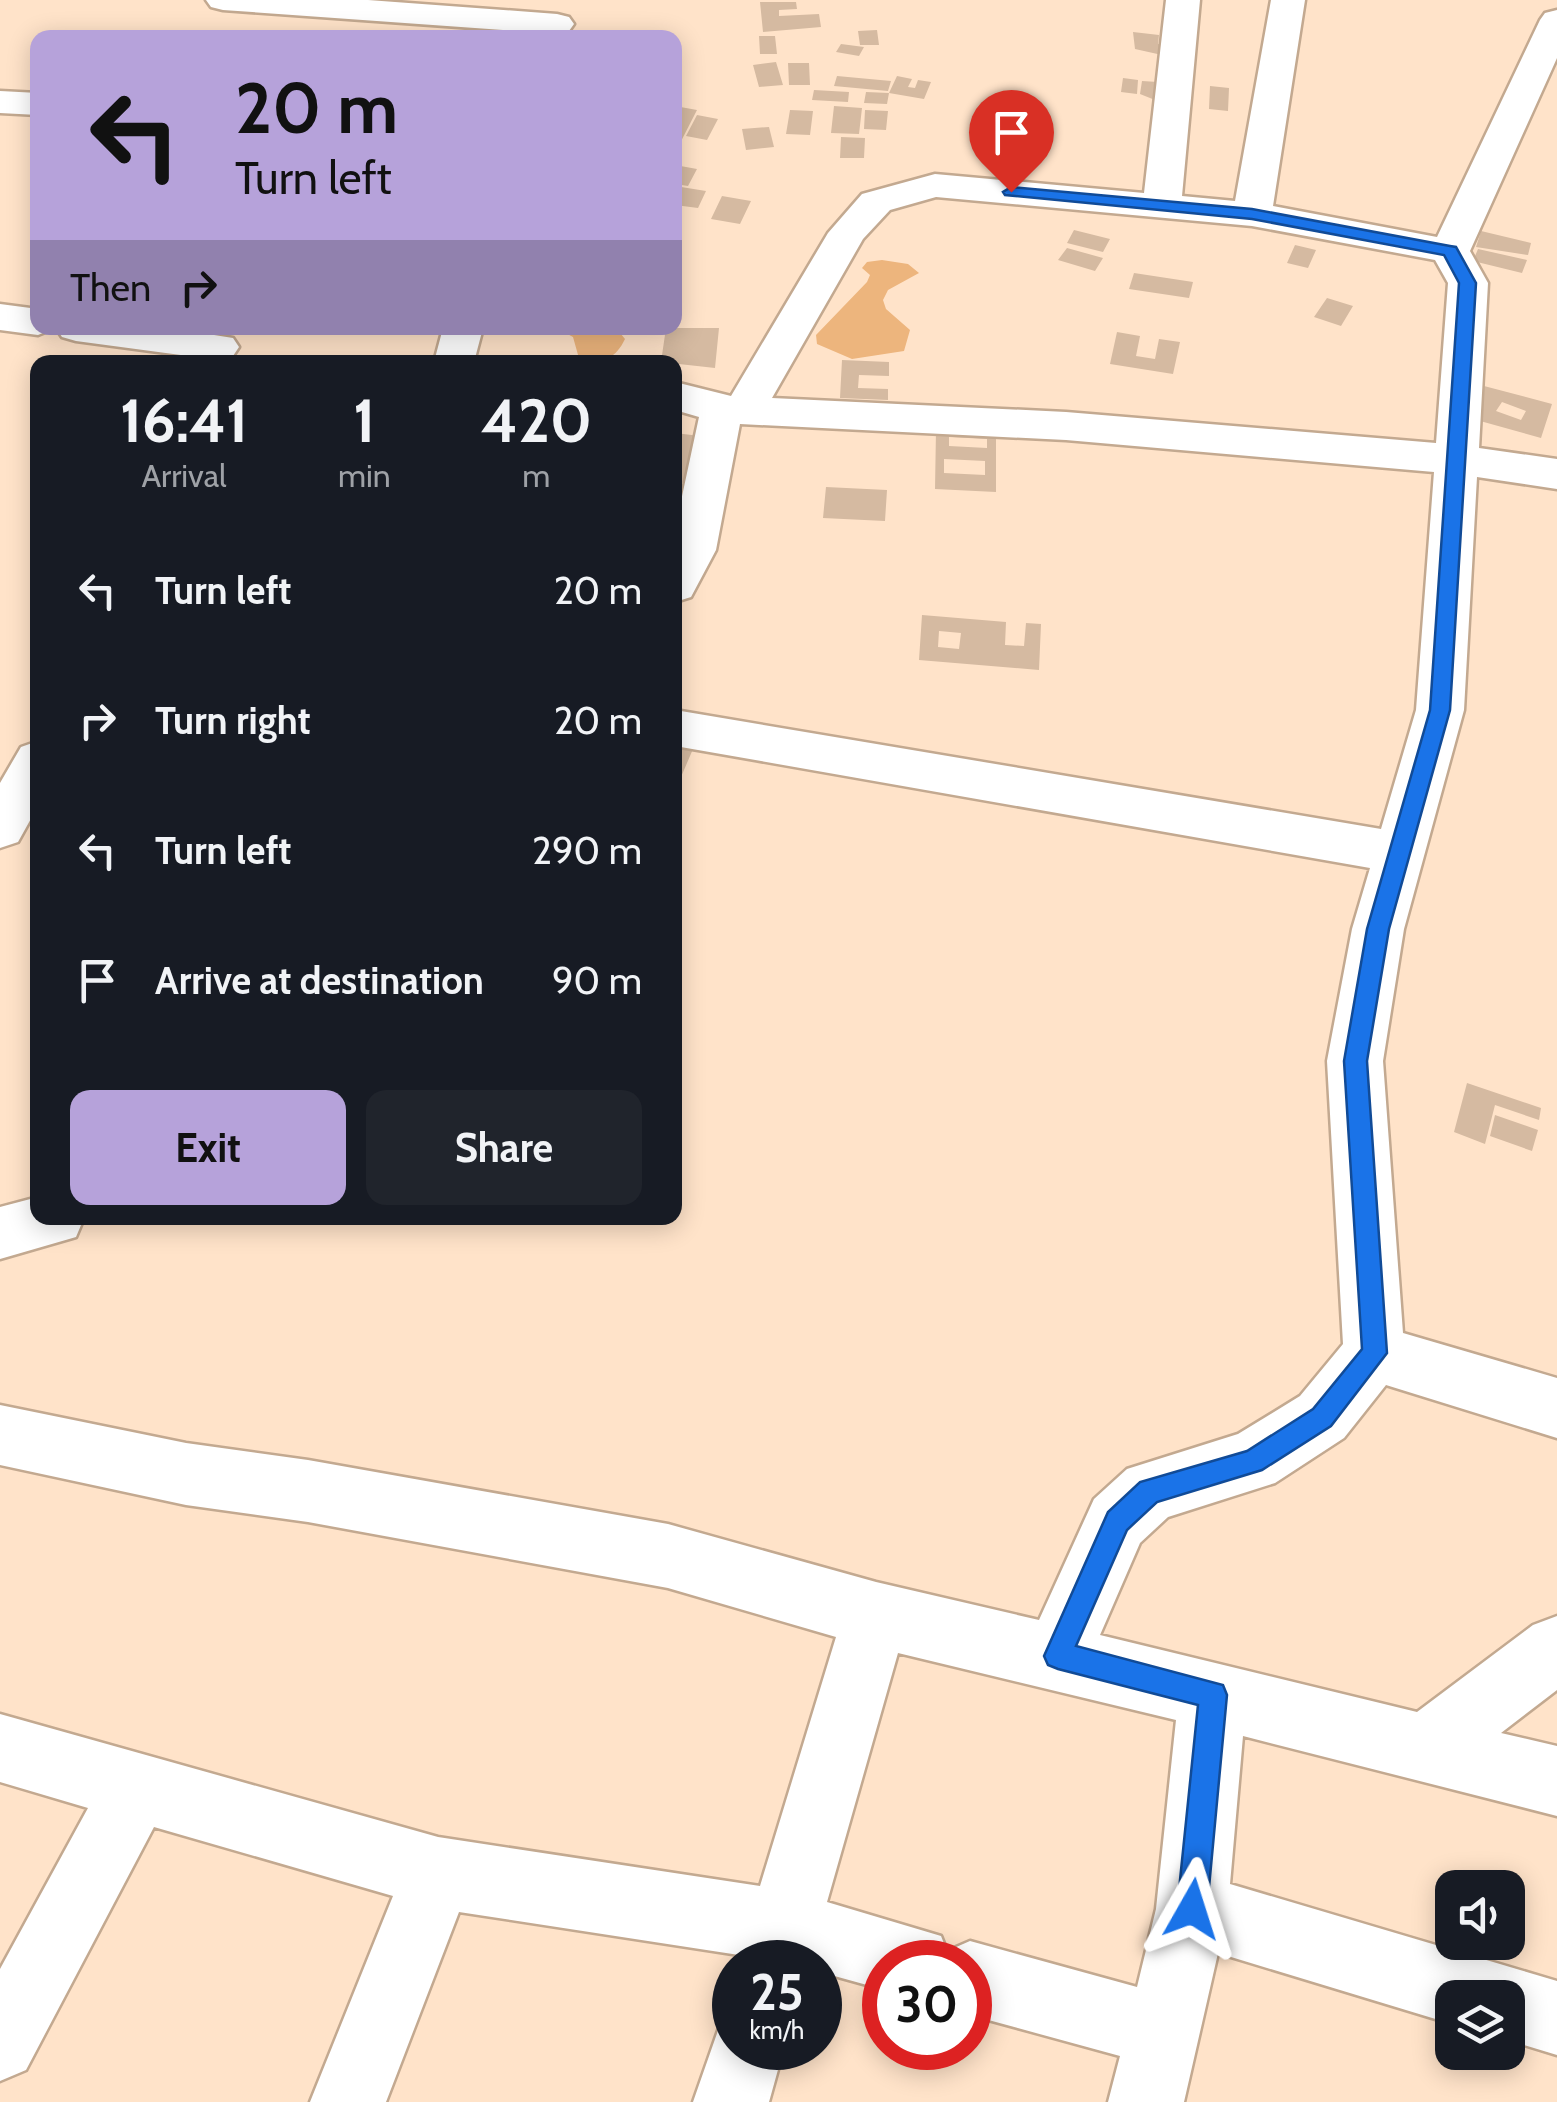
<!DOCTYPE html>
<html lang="en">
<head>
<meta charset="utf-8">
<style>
	:root { --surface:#171b24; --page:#20242c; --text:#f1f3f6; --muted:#9ea1a6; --accent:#b6a2da }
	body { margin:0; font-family:Cabin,sans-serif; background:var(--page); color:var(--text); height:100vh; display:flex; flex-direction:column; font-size:38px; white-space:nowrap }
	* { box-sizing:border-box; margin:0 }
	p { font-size:32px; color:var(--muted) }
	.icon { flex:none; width:55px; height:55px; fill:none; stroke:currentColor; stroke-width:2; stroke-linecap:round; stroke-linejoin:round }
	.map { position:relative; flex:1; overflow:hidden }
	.details { position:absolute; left:30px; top:355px; width:652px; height:870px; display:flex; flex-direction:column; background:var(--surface); border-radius:20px; box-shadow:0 5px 25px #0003 }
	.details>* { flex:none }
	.top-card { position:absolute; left:30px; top:30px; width:652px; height:305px; border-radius:20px; box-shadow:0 5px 25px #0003; background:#b6a2da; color:#111; overflow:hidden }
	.buttons { position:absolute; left:1435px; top:1870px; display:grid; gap:20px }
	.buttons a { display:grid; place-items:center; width:90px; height:90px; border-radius:20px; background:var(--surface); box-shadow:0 5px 25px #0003; font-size:50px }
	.speed { position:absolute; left:712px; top:1940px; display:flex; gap:20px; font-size:50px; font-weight:700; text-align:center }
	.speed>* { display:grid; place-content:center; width:130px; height:130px; border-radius:50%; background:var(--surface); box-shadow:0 5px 25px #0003; line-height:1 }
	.speed small { font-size:25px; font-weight:400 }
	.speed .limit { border:15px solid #d22; background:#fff; color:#111 }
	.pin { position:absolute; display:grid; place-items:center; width:85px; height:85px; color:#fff; margin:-102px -42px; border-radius:50% 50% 50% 0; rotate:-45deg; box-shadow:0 0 10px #0007 }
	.pin .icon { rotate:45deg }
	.me { position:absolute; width:110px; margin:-55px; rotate:6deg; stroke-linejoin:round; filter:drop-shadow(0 0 8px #0008) }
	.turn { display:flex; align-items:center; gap:35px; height:210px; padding:0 40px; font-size:45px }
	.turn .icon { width:130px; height:130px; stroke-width:2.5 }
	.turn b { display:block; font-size:70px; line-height:85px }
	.then { display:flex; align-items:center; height:95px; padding:0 40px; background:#0003; gap:20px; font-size:38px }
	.eta { display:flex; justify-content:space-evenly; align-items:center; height:170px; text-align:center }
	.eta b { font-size:60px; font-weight:700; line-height:70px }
	.cta { display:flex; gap:20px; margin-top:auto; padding:20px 40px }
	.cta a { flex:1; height:115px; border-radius:20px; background:var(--accent); color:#111; font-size:40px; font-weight:700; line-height:115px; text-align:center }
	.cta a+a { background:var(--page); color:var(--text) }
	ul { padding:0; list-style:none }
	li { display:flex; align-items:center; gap:30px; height:130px; padding:0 40px }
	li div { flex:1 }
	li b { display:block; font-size:38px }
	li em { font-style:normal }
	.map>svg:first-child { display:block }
	.water { fill:#edb57d }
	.building { fill:#d5baa1; fill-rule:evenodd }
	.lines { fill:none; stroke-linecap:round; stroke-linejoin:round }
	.street-casing { stroke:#c3a990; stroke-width:5 }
	.street { fill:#fff; fill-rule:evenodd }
	.route { fill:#1a73e8; stroke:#114b97; stroke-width:2.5 }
</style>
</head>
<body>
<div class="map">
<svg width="1557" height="2102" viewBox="0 0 1557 2102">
	<rect width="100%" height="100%" fill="#ffe3c9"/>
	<!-- water -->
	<path class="water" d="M 882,260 L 908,264 L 919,273 L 888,290 L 883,300 L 886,309 L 910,330 L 904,351 L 852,359 L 817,344 L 816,335 L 867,282 L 870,275 L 862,268 L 867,262 Z
		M 556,328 L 616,328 L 625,339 C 615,360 602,363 580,362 L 573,337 Z"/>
	<!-- building -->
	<path class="building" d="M 760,2 L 796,2 L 797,9 L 779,10 L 779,16 L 819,14 L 821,27 L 763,32 Z
		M 877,30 L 879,45 L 860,45 L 858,31 Z
		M 1133,32 L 1159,35 L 1158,44 L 1166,45 L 1162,55 L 1135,49 Z
		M 759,36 L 775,36 L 777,54 L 760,54 Z
		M 841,44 L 864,47 L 859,56 L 836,52 Z
		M 776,62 L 783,85 L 759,87 L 753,65 Z
		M 788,63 L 809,63 L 810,85 L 789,85 Z
		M 837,76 L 891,81 L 888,91 L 834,86 Z
		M 897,76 L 912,79 L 908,87 L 915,88 L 918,80 L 931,82 L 924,99 L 889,93 Z
		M 1123,78 L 1138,80 L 1137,94 L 1121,92 Z
		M 1142,81 L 1158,82 L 1155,100 L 1140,94 Z
		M 1210,86 L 1229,88 L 1228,111 L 1209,109 Z
		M 814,90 L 849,92 L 848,102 L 812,100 Z
		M 866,92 L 889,93 L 887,104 L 864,103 Z
		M 675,106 L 697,110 L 675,153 Z
		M 834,106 L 862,108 L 859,134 L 831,133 Z
		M 790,110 L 813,111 L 810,135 L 786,134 Z
		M 865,110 L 888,111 L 886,130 L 864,129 Z
		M 697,115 L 718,119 L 707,140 L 686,136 Z
		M 769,127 L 774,147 L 746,150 L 742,129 Z
		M 841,137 L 865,138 L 864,158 L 840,158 Z
		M 675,165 L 697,169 L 688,186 L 675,184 Z
		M 675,186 L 706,191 L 698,208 L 675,205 Z
		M 722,196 L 751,201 L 740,224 L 711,219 Z
		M 1074,230 L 1110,239 L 1103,252 L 1067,243 Z
		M 1481,231 L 1531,243 L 1528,255 L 1476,247 Z
		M 1295,245 L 1316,250 L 1308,268 L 1287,263 Z
		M 1067,248 L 1103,258 L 1095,271 L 1058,260 Z
		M 1478,249 L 1527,260 L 1522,273 L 1473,261 Z
		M 1134,273 L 1193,282 L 1189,298 L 1129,289 Z
		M 1327,298 L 1353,306 L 1341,326 L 1314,317 Z
		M 666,328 L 719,328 L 715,368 L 661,362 Z
		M 1117,332 L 1140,336 L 1136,356 L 1155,359 L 1159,339 L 1180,342 L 1173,374 L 1110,364 Z
		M 842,360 L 889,362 L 889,376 L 859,375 L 858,388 L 888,389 L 888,400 L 840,398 Z
		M 1484,386 L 1552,404 L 1541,438 L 1473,419 ZM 1502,402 L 1526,411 L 1521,420 L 1496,411 Z
		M 936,430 L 996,433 L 996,492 L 935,489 ZM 949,437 L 987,439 L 987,448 L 949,446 ZM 944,459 L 985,461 L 985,475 L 944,473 Z
		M 675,433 L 700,436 L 685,483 L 675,482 Z
		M 826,487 L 887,490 L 885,521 L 823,518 Z
		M 922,615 L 1006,622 L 1005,645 L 1024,646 L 1026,623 L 1041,624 L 1039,670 L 919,660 ZM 939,631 L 961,633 L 959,649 L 938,647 Z
		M 675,745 L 693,749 L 675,791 Z
		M 1467,1083 L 1541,1108 L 1539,1120 L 1495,1105 L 1485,1144 L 1454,1132 Z
		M 1495,1115 L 1538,1130 L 1532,1151 L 1490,1136 Z"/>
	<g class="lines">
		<!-- street casing -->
		<g class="street-casing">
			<path id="street" d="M 206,0 L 368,0 L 557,14 L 569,17 L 574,24 L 569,31 L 557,34 L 223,10 L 211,7 Z
				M 1166,0 L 1200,0 L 1182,196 L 1235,201 L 1271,0 L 1305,0 L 1273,206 L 1437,237 L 1540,20 L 1545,13 L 1557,10 L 1557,58 L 1470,251 L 1488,283 L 1479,448 L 1557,459 L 1557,489 L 1477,477 L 1464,710 L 1404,929 L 1383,1061 L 1403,1333 L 1557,1378 L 1557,1438 L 1386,1385 L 1344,1438 L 1275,1483 L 1168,1517 L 1140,1543 L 1100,1635 L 1417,1712 L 1533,1625 L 1557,1616 L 1557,1690 L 1501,1733 L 1557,1746 L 1557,1816 L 1243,1736 L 1230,1884 L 1557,1981 L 1557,2055 L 1508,2040 L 1508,1998 L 1452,1998 L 1452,2024 L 1218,1953 L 1184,2102 L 1108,2102 L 1120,2056 L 970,2015 L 970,1962 L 885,1962 L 885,1990 L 820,1972 L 820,1962 L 737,1962 L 739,1955 L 459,1912 L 386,2102 L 310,2102 L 393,1896 L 154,1827 L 26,2070 L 0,2081 L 0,1969 L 88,1808 L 0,1782 L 0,1714 L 438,1837 L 760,1886 L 836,1637 L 668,1588 L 308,1522 L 186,1505 L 0,1465 L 0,1405 L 186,1443 L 308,1460 L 668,1524 L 876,1582 L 1039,1620 L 1094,1499 L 1127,1469 L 1238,1434 L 1300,1396 L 1343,1344 L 1327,1061 L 1352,929 L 1370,868 L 675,746 L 675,710 L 1381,829 L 1416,710 L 1434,472 L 1066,440 L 740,424 L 716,550 L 691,597 L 675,602 L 675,529 L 699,417 L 675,410 L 675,382 L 731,396 L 828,233 L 862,194 L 935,174 L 1144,193 ZM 936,197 L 1252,226 L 1435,260 L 1448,283 L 1436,443 L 1066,412 L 772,398 L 863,239 L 890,210 ZM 898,1653 L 1176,1720 L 1156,1909 L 1137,1987 L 970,1941 L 947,1951 L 941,1936 L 827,1902 Z
				M 0,91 L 38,93 L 38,115 L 0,113 Z
				M 0,304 L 38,309 L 38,328 L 55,328 L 38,335 L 0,330 Z
				M 56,328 L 170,328 L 233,338 L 239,347 L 233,356 L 218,360 L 76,341 L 62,337 Z
				M 443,328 L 483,328 L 474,362 L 434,362 Z
				M 38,741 L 38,806 L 18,842 L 0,848 L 0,783 L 21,747 Z
				M 38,1197 L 38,1218 L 84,1218 L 76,1237 L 0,1259 L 0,1207 Z
				M 735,2016 L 735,2048 L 784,2048 L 769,2102 L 693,2102 L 721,2022 Z"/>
		</g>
		<!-- street -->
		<use href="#street" class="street"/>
	</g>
	<!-- route -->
	<path class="route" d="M 1011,187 L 1252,209 L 1450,246 L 1456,247 L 1476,283 L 1450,710 L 1389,929 L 1367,1061 L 1387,1353 L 1331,1426 L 1262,1470 L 1157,1502 L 1127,1530 L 1076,1646 L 1223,1685 L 1227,1695 L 1207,1909 L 1202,1920 L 1192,1924 L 1181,1920 L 1177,1909 L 1198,1705 L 1058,1669 L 1048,1665 L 1044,1656 L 1108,1512 L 1140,1482 L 1247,1451 L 1313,1409 L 1362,1349 L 1344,1061 L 1367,929 L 1430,710 L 1459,283 L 1444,255 L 1252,219 L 1005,195 L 1003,192 Z"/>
</svg>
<div class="buttons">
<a><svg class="icon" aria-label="sound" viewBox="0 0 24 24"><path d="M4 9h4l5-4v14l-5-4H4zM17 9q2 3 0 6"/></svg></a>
<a><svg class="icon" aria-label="layers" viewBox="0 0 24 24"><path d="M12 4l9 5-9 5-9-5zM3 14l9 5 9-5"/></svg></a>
</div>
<div class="speed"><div>25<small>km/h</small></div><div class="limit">30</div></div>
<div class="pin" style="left:1011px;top:192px;background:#d93025"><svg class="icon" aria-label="arrive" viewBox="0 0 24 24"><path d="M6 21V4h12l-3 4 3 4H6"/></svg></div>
<svg class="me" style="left:1192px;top:1909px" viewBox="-20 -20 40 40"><path d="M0-17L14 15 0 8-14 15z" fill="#1a73e8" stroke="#fff" stroke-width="4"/></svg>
<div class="top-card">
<div class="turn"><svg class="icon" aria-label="left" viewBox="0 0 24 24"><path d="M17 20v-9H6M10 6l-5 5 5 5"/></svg><div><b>20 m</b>Turn left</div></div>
<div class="then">Then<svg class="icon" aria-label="right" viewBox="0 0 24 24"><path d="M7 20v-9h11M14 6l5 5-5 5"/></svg></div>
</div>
<section class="details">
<div class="eta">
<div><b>16:41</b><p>Arrival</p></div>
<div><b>1</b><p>min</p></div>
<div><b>420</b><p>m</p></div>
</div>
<ul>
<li><svg class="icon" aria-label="left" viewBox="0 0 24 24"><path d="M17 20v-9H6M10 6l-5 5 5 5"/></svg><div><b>Turn left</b></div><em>20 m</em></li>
<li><svg class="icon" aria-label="right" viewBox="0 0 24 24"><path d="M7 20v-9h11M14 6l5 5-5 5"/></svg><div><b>Turn right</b></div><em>20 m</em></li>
<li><svg class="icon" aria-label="left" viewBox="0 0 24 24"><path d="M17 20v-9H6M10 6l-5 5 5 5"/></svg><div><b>Turn left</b></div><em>290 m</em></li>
<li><svg class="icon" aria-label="arrive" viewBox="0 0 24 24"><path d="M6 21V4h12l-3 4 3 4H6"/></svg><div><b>Arrive at destination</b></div><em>90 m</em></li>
</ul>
<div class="cta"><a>Exit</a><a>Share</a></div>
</section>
</div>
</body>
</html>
